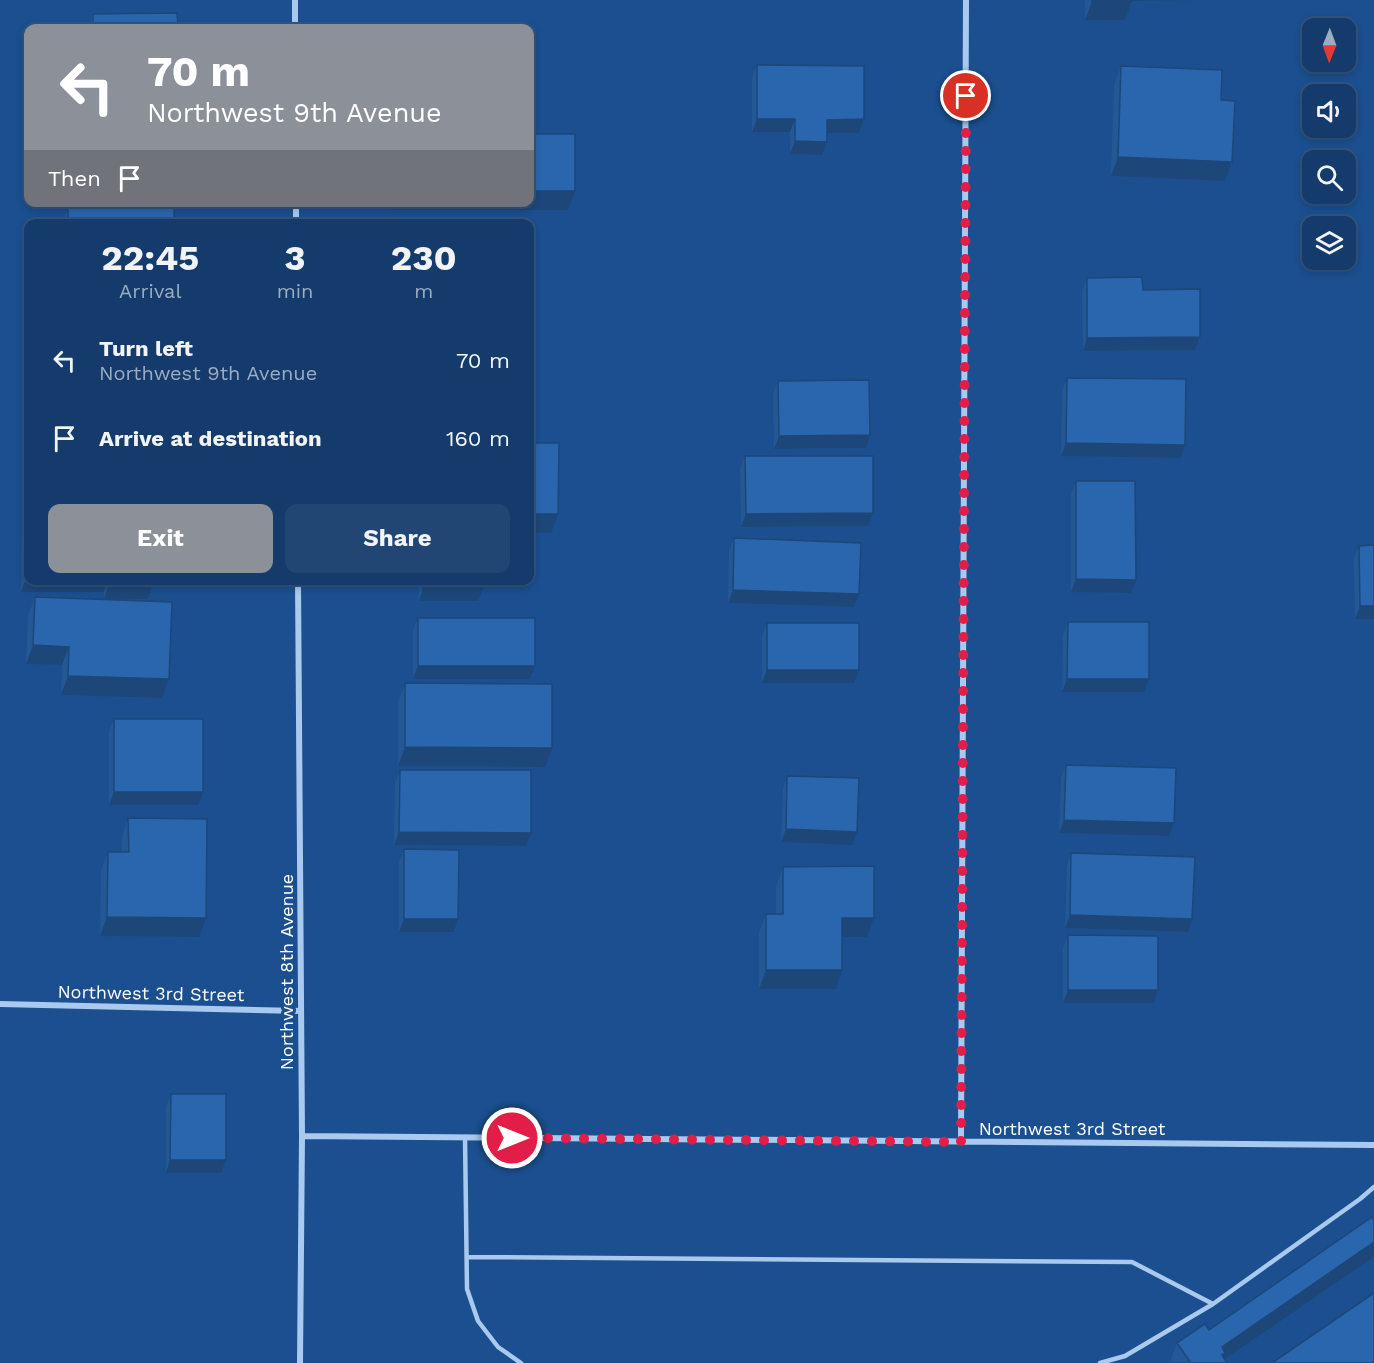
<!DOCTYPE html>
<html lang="en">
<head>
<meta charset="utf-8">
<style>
	:root { --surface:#143b6b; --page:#214673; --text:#f1f3f6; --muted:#9dadc1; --line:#33557e; --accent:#8c9099 }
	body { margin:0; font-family:"Work Sans",sans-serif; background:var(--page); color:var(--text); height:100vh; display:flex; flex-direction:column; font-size:22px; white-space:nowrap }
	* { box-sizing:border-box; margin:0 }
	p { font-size:20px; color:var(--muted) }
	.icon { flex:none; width:33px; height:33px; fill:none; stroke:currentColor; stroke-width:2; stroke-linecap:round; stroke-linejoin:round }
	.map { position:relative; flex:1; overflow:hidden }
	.details { position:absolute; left:24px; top:219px; width:510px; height:366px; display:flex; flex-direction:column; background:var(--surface); border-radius:12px; box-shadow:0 3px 9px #0003,0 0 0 2px var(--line) }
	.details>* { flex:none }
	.banner { position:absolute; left:24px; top:24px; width:510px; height:183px; border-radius:12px; box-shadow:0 3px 9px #0003,0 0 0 2px var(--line); background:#8c9099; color:#fff; overflow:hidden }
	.needle { width:39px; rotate:181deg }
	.fabs { position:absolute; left:1302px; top:18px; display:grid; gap:12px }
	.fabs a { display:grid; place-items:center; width:54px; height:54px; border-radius:12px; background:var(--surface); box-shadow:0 3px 9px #0003,0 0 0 2px var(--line); font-size:30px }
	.pin { position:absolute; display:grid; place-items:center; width:51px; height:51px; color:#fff; margin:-26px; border:3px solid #fff; border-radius:50%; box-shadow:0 2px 6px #0007 }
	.me { position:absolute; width:66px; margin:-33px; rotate:90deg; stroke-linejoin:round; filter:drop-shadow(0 0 4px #0008) }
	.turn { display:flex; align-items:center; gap:21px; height:126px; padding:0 24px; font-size:27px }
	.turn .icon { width:78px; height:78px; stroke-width:2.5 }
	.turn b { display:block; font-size:42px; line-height:51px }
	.then { display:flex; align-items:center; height:57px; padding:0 24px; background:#0003; gap:12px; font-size:22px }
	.eta { display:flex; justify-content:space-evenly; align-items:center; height:102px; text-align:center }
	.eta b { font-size:36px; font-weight:700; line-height:42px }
	.action { display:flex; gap:12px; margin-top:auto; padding:12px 24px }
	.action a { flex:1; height:69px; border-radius:12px; background:var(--accent); color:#fff; font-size:24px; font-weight:700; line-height:69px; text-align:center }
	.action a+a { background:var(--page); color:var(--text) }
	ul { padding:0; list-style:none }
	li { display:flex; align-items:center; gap:18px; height:78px; padding:0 24px }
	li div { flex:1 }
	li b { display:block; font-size:22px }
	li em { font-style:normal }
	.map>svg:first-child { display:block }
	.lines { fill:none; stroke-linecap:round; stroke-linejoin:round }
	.service { stroke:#a9c9ee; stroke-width:4.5 }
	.minor { stroke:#a9c9ee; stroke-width:6 }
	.wall { fill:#245895 }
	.shaded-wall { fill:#1d4779 }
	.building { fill:#2a66ad; stroke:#1d4779; stroke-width:1.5 }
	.route { stroke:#e11d48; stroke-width:10; stroke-dasharray:0 18 }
	.labels { text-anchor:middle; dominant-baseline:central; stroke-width:6; stroke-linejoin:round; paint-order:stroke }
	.street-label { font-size:18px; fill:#fff; stroke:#1b4f8f }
</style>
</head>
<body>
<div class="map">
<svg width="1374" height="1363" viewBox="0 0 1374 1363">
	<rect width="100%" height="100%" fill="#1b4f8f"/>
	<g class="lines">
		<!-- service -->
		<path class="service" d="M 465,1137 L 467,1289 L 478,1321 L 498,1347 L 521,1363
			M 467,1257 L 1132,1262 L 1213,1304
			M 1100,1363 L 1125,1356 L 1213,1304 L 1360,1199 L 1374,1187"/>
		<!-- minor -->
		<path class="minor" d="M 295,0 L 295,28
			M 296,202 L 296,224
			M 298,580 L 302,1136 L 300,1363
			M 0,1004 L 301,1011
			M 302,1136 L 1374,1145
			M 961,1142 L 966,0"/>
	</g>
	<!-- wall -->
	<path class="wall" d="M 1085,0 L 1210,0 L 1132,1 L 1125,20 L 1085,20 Z
		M 93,14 L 178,28 L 88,28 Z
		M 757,65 L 864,119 L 859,133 L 827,133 L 827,142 L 822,155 L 790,154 L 790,132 L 752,132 L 752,78 Z
		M 1121,66 L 1232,162 L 1225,181 L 1111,176 L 1114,85 Z
		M 68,208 L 174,224 L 63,224 L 63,221 Z
		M 1087,278 L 1143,290 L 1200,337 L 1195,350 L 1083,351 L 1082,291 Z
		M 1067,378 L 1180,458 L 1061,456 L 1062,391 Z
		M 778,381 L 866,448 L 774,449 L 773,394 Z
		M 745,456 L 868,526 L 741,527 L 740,469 Z
		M 1076,481 L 1136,580 L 1131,593 L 1071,592 L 1071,494 Z
		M 28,506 L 28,580 L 154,580 L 148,599 L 104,599 L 104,592 L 21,592 L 22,525 Z
		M 734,538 L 854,607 L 728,603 L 729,551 Z
		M 1359,546 L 1374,619 L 1355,619 L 1354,559 Z
		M 419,580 L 483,580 L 478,601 L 419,601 Z
		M 35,597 L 162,698 L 61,695 L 62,665 L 26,664 L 28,616 Z
		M 418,618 L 535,666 L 530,679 L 413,679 L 413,631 Z
		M 1068,622 L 1149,679 L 1144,692 L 1062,692 L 1063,635 Z
		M 767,623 L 854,683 L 762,683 L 762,636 Z
		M 405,683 L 552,748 L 545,767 L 398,766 L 398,702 Z
		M 114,719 L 198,805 L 109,805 L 109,732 Z
		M 1066,765 L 1174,823 L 1169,836 L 1059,833 L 1061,778 Z
		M 400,770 L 526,846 L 394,845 L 395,783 Z
		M 787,776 L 852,845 L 781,842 L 783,789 Z
		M 128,818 L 199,937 L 100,936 L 101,871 L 108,852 L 122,852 L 122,837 Z
		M 404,849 L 458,919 L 454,932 L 399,932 L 399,862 Z
		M 1071,853 L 1188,932 L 1065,928 L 1067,866 Z
		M 783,867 L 874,918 L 867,937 L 842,937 L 836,989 L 759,989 L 759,933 L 766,914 L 776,914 L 776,886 Z
		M 1068,935 L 1153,1003 L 1063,1003 L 1063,948 Z
		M 171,1094 L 226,1160 L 221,1173 L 166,1173 L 166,1107 Z
		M 1374,1257 L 1225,1359 L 1227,1363 L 1170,1362 L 1177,1343 Z"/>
	<!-- shaded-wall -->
	<path class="shaded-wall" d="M 1125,0 L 1210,0 L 1125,1 Z
		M 1092,1 L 1132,1 L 1125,20 L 1085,20 Z
		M 757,119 L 795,119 L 790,132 L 752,132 Z
		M 864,119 L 859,133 L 822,133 L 827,120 Z
		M 795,141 L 827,142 L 822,155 L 790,154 Z
		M 1118,157 L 1232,162 L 1225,181 L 1111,176 Z
		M 530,191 L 575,191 L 568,210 L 391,210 L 394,202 L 530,202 Z
		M 1200,337 L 1195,350 L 1083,351 L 1087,338 Z
		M 870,435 L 866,448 L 774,449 L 779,436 Z
		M 1066,443 L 1185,445 L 1180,458 L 1061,456 Z
		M 873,513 L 868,526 L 741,527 L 746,514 Z
		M 530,514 L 558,514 L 551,533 L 530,533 Z
		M 28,573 L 28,580 L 108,580 L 104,592 L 21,592 Z
		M 1076,579 L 1136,580 L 1131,593 L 1071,592 Z
		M 110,580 L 154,580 L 148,599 L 104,599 Z
		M 423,588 L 483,588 L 478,601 L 419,601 Z
		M 733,590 L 859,594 L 854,607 L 728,603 Z
		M 1360,606 L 1374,606 L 1374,619 L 1355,619 Z
		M 33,645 L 69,647 L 62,665 L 26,664 Z
		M 418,666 L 535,666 L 530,679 L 413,679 Z
		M 767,670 L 859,670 L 854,683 L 762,683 Z
		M 68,676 L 169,679 L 162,698 L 61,695 Z
		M 1067,679 L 1149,679 L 1144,692 L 1062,692 Z
		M 405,747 L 552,748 L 545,767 L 398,766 Z
		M 114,792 L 203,792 L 198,805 L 109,805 Z
		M 1064,820 L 1174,823 L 1169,836 L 1059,833 Z
		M 786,829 L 857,832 L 852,845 L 781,842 Z
		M 399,832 L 531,833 L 526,846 L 394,845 Z
		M 1070,915 L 1192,919 L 1188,932 L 1065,928 Z
		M 107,917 L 206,918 L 199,937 L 100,936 Z
		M 842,918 L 874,918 L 867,937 L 835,937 Z
		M 404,919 L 458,919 L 454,932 L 399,932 Z
		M 766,970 L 842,970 L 836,989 L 759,989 Z
		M 1068,990 L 1158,990 L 1153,1003 L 1063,1003 Z
		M 170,1160 L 226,1160 L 221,1173 L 166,1173 Z
		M 1374,1242 L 1374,1257 L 1222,1361 L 1222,1347 Z"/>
	<!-- building -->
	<path class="building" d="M 1092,0 L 1132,0 L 1132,1 L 1092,1 Z
		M 177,13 L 178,28 L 93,28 L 93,14 Z
		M 757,65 L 864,66 L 864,119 L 827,120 L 827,142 L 795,141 L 795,119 L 757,119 Z
		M 1121,66 L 1222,70 L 1221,100 L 1235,101 L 1232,162 L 1118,157 Z
		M 530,134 L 575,134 L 575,191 L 530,191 Z
		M 68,208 L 174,208 L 174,224 L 68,224 Z
		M 1142,277 L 1143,290 L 1200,289 L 1200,337 L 1087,338 L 1087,278 Z
		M 1067,378 L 1186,379 L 1185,445 L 1066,443 Z
		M 869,380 L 870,435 L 779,436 L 778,381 Z
		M 530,443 L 559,443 L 558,514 L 530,514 Z
		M 745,456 L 873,456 L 873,513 L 746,514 Z
		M 1076,481 L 1135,481 L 1136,580 L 1076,579 Z
		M 734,538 L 861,543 L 859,594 L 733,590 Z
		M 1374,545 L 1374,606 L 1360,606 L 1359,546 Z
		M 423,580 L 483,580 L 483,588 L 423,588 Z
		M 35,597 L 172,602 L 169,679 L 68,676 L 69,647 L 33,645 Z
		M 418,618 L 535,618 L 535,666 L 418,666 Z
		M 1068,622 L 1149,622 L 1149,679 L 1067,679 Z
		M 767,623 L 859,623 L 859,670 L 767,670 Z
		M 405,683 L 552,684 L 552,748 L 405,747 Z
		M 114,719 L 203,719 L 203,792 L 114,792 Z
		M 1066,765 L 1176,768 L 1174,823 L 1064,820 Z
		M 400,770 L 531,770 L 531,833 L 399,832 Z
		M 787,776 L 859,778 L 857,832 L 786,829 Z
		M 128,818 L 207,819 L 206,918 L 107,917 L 108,852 L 129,852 Z
		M 404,849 L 459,850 L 458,919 L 404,919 Z
		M 1071,853 L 1195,857 L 1192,919 L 1070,915 Z
		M 874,866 L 874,918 L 842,918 L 842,970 L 766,970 L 766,914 L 783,914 L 783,867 Z
		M 1068,935 L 1158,936 L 1158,990 L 1068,990 Z
		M 171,1094 L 226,1094 L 226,1160 L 170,1160 Z
		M 1372,1217 L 1374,1220 L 1374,1242 L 1222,1347 L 1225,1353 L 1222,1355 L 1227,1363 L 1191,1363 L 1177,1343 L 1205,1324 L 1209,1330 Z
		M 1374,1293 L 1374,1363 L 1272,1363 Z"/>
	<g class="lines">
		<!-- route -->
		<path class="route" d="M 512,1138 L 961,1142 L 966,96"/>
	</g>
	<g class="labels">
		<!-- street labels -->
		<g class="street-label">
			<text transform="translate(286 972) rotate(-90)">Northwest 8th Avenue</text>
			<text transform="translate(151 993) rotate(1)">Northwest 3rd Street</text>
			<text x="1072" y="1128">Northwest 3rd Street</text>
		</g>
	</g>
</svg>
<div class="fabs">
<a><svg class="needle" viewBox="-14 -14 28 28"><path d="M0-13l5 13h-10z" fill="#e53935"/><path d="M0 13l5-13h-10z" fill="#9dadc1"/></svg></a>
<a><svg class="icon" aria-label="sound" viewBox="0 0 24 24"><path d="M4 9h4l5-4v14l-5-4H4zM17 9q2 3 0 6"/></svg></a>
<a><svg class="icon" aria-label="search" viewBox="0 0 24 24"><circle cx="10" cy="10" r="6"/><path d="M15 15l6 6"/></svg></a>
<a><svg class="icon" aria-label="layers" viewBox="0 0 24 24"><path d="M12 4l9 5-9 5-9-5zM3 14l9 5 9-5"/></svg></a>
</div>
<div class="pin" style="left:966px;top:96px;background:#d93025"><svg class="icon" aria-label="arrive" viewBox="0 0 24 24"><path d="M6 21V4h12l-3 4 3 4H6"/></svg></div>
<svg class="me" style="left:512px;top:1138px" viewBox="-20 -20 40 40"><circle r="17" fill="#e11d48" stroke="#fff" stroke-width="3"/><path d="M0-11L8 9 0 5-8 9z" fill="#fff"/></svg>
<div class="banner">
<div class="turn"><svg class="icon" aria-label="left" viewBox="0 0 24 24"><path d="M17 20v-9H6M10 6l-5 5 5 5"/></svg><div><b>70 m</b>Northwest 9th Avenue</div></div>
<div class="then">Then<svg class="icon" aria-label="arrive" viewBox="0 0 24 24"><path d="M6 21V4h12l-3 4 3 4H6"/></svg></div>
</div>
<section class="details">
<div class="eta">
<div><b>22:45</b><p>Arrival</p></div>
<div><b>3</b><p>min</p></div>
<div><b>230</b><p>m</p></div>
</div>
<ul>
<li><svg class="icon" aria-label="left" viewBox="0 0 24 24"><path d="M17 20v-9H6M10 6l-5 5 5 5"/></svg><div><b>Turn left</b><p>Northwest 9th Avenue</p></div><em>70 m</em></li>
<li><svg class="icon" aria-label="arrive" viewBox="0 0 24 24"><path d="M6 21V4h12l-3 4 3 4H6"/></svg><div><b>Arrive at destination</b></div><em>160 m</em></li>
</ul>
<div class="action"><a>Exit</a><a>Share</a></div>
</section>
</div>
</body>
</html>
